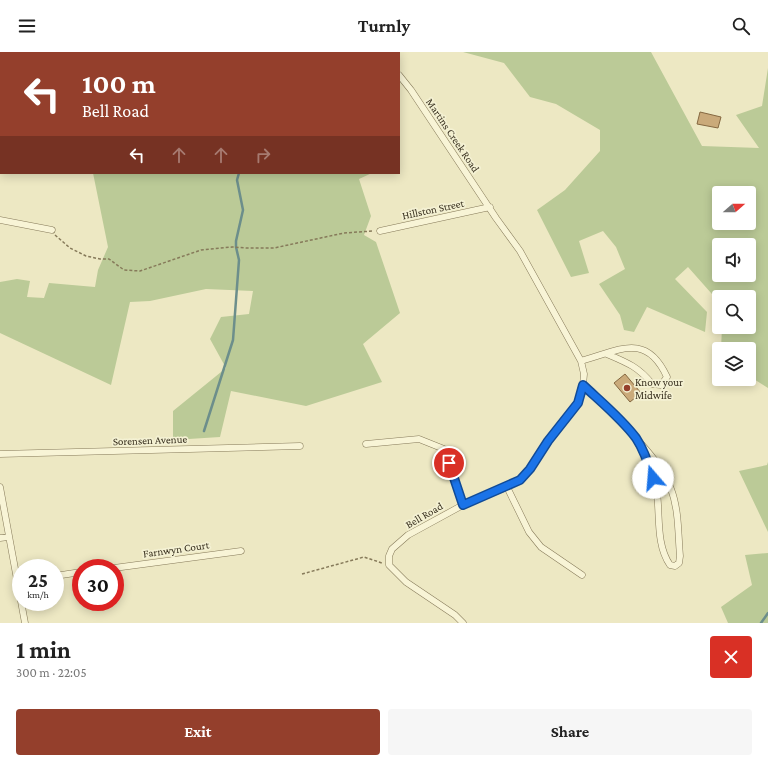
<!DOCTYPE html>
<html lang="en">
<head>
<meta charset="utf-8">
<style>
	:root { --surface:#fff; --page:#f6f6f6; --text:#222; --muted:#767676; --accent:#943f2c }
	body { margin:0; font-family:"Crimson Pro",serif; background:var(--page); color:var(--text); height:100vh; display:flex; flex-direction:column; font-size:15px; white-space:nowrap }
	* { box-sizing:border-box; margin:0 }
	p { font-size:13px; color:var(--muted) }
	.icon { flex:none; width:22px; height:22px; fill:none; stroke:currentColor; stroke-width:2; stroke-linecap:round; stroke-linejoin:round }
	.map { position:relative; height:571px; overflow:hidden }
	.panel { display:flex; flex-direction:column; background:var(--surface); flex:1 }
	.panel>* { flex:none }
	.guide { position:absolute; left:0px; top:0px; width:400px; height:122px; box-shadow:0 2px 10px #0003; background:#943f2c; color:#fff; overflow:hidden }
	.needle { width:26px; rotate:70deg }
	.fabs { position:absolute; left:712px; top:134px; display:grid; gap:8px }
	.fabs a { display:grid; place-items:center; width:44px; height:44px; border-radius:4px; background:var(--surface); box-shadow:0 2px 10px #0003; font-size:20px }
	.speed { position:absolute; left:12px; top:507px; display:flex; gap:8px; font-size:20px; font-weight:700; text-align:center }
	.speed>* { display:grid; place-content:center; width:52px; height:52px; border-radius:50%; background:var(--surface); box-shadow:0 2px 10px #0003; line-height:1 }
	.speed small { font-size:10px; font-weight:400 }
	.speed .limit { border:6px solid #d22; background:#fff; color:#111 }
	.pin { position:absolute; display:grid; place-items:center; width:34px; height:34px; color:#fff; margin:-17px; border:2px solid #fff; border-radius:50%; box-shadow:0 1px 4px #0007 }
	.me { position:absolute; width:44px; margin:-22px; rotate:342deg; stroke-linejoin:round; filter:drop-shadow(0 0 3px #0008) }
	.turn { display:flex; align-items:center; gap:14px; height:84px; padding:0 16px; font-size:18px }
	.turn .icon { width:52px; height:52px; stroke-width:2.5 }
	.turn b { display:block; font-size:28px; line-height:34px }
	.lanes { display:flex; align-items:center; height:38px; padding:0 16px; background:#0003; justify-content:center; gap:20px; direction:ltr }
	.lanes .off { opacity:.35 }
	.round { display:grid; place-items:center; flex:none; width:42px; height:42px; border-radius:4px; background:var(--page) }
	.overview { display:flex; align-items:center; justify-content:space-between; height:68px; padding:0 16px }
	h1 { font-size:24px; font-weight:700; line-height:30px }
	.action { display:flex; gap:8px; margin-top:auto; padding:8px 16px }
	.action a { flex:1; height:46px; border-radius:4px; background:var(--accent); color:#fff; font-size:16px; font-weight:700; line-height:46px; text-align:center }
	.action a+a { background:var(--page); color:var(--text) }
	header { display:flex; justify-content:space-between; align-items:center; height:52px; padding:0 16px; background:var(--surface); font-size:18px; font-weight:700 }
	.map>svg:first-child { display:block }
	.green { fill:#bbca97; fill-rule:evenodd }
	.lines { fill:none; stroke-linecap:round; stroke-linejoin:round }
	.stream { stroke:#6c8e8b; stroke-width:2.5 }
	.building { fill:#caaa7a; stroke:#856841 }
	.street-casing { stroke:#867a5a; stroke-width:7 }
	.path { stroke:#867a5a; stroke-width:1.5; stroke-dasharray:3 2; stroke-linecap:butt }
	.street { stroke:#f8f4d6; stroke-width:6 }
	.route-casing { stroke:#114b97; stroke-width:10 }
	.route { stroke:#1a73e8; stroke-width:7 }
	.poi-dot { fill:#943f2c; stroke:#f4f1d3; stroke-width:1.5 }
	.labels { text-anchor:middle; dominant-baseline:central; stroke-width:3.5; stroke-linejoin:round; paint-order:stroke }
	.street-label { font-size:11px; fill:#372f1e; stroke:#f4f1d3 }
	.poi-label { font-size:11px; fill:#372f1e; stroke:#f4f1d3; text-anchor:start }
</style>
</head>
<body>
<header><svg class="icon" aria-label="menu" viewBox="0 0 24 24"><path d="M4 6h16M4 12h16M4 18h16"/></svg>Turnly<svg class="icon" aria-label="search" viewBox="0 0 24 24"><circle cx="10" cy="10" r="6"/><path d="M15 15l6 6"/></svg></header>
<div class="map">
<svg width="768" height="571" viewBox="0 0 768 571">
	<rect width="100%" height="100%" fill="#ede8c3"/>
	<!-- green -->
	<path class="green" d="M 60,0 L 364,0 L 365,1 L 60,1 Z
		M 463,0 L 651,0 L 702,94 L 759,96 L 736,63 L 762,54 L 768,16 L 768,336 L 749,324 L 749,297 L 721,297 L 722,275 L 749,275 L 749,245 L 719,245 L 719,250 L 688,215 L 675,227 L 707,260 L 705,280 L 647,255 L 634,280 L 624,278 L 620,263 L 599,232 L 625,217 L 616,195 L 603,179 L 579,189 L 589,221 L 571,225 L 537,158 L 565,138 L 600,99 L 600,78 L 556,52 L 530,45 L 504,11 ZM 719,141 L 749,141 L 749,171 L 719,171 ZM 719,193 L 749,193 L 749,223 L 719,223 Z
		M 93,121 L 372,121 L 359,127 L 371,164 L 364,183 L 376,190 L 400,261 L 363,292 L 382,330 L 306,354 L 231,339 L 220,385 L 173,388 L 173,359 L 226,316 L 210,287 L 221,265 L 249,262 L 253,239 L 206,237 L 150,249 L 130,250 L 111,333 L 0,281 L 0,230 L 17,227 L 30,229 L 27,245 L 44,246 L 49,231 L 95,235 L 98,218 L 108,195 Z
		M 768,410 L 768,480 L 739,419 L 767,413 Z
		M 768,501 L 768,571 L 728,571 L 721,555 L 752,533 L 745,503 Z"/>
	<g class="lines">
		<!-- stream -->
		<path class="stream" d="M 240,0 L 240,1
			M 204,379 L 233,288 L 239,208 L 236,195 L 236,189 L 243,158 L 237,128 L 239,121
			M 761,571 L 768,561"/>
	</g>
	<!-- building -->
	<path class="building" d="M 700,60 L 721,65 L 718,76 L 697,72 Z
		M 625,322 L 641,341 L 630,350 L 614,331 Z"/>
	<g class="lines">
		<!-- street casing -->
		<g class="street-casing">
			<path id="street" d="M 381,0 L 382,1
				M 399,23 L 411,38 L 496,166 L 520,199 L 581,309 L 584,322 L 583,333 L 578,351 L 548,389 L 530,417 L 520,428 L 507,435 L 463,453 L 408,483 L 392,497 L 389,504 L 389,513 L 406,530 L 455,563 L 463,571
				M 0,168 L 52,178
				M 380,179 L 490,155
				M 581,309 C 618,299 646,279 667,325 L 661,333 L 652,332 C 639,315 626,310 607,302
				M 583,333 C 600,349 617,365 633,383 C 648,399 663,416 671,437 C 679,458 678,482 680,504 L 679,511 L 675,514 L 670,513 C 656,493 660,464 657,441 C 654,422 645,404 636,387
				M 366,392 L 419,387 L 444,397 L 463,453
				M 0,402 L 300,394
				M 0,435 L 25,571
				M 507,435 L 529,480 L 541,495 L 582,523
				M 0,486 L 8,485
				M 114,516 L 241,499
				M 55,524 L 81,520"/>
		</g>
		<!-- path -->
		<path class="path" d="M 55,183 L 70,196 L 86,204 L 100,207 L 109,207 L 124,218 L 140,219 L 201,198 L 232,195 L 246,196 L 274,196 L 344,181 L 373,179
			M 302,522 L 364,505 L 382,511"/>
		<!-- street -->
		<use href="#street" class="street"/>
	</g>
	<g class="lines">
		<!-- route casing -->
		<g class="route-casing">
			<path id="route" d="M 449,411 L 463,453 L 520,428 L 530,417 L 548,389 L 578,351 L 583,333 C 600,349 622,367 636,386 C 644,398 649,413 653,426"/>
		</g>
		<!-- route -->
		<use href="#route" class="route"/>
	</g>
	<!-- markers -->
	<circle class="poi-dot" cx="627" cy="336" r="4"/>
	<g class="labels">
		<!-- street labels -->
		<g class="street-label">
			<text transform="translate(453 83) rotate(56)">Martins Creek Road</text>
			<text transform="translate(433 157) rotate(-12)">Hillston Street</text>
			<text transform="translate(150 388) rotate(-2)">Sorensen Avenue</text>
			<text transform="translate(424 463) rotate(-30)">Bell Road</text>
			<text transform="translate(176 497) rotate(-8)">Farnwyn Court</text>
		</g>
		<!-- poi labels -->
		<g class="poi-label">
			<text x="635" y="330">Know your<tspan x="635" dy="13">Midwife</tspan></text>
		</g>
	</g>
</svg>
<div class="fabs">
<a><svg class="needle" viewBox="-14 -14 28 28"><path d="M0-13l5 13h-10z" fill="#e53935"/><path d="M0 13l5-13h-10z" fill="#767676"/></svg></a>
<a><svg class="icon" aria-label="sound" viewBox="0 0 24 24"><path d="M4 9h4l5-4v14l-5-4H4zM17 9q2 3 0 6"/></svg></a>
<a><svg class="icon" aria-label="search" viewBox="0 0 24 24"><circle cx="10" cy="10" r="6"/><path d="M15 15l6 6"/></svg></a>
<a><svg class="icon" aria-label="layers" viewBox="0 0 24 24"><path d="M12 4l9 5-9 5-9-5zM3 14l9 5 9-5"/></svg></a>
</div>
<div class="speed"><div>25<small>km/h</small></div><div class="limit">30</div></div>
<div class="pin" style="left:449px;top:411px;background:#d93025"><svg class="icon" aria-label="arrive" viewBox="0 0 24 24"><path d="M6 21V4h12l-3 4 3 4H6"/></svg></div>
<svg class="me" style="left:653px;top:426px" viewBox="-20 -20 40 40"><circle r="19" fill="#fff"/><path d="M0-13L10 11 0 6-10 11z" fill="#1a73e8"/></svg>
<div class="guide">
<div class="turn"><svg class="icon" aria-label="left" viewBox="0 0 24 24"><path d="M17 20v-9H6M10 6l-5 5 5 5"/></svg><div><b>100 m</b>Bell Road</div></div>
<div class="lanes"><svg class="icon" aria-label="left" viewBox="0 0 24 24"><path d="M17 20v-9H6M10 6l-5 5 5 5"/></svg><svg class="icon off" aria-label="ahead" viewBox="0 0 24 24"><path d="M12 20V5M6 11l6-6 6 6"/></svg><svg class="icon off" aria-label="ahead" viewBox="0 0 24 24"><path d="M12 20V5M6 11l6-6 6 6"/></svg><svg class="icon off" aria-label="right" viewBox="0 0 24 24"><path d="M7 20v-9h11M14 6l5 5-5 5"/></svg></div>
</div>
</div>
<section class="panel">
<div class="overview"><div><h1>1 min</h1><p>300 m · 22:05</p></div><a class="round" style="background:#d93025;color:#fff"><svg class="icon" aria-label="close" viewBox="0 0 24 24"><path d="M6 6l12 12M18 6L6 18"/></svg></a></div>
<div class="action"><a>Exit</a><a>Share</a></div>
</section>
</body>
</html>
